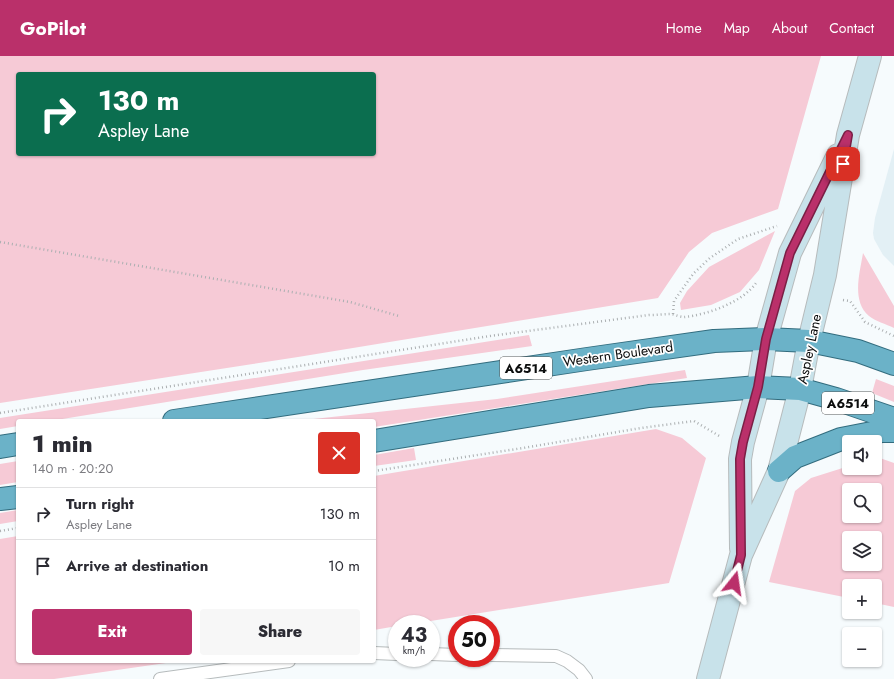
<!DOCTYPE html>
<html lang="en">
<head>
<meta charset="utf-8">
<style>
	:root { --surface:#fff; --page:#f7f7f7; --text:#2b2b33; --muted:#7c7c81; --line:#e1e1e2; --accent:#ba306a }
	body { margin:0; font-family:Jost,sans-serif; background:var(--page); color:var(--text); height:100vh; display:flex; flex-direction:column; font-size:15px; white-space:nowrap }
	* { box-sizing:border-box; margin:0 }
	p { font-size:13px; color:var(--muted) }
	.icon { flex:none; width:22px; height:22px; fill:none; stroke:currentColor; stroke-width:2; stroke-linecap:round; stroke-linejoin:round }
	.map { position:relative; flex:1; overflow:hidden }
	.details { position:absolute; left:16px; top:363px; width:360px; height:244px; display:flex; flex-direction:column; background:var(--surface); border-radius:4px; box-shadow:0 1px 3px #0004 }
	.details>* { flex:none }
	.hud { position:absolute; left:16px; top:16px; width:360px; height:84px; border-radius:4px; box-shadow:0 1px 3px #0004; background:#0b6e4f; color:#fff; overflow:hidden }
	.buttons { position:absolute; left:842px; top:379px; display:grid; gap:8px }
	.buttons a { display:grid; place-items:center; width:40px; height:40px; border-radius:4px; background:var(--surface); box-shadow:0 1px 3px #0004; font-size:20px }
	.speed { position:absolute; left:388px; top:559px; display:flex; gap:8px; font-size:20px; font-weight:700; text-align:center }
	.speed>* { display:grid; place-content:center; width:52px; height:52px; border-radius:50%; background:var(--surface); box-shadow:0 1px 3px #0004; line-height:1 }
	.speed small { font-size:10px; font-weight:400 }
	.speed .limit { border:6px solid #d22; background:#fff; color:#111 }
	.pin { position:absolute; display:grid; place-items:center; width:34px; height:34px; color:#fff; margin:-17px; border-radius:8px; box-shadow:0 2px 6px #0006 }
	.me { position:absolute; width:44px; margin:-22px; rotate:15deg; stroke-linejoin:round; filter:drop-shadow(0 0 3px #0008) }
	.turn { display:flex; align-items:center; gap:14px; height:84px; padding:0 16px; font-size:18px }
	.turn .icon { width:52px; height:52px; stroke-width:2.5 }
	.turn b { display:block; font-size:28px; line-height:34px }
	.round { display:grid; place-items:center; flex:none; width:42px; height:42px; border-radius:4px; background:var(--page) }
	.headline { display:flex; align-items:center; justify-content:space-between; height:68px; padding:0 16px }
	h1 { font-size:24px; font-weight:800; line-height:30px }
	.button { display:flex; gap:8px; margin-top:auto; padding:8px 16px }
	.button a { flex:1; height:46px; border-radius:4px; background:var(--accent); color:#fff; font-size:16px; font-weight:800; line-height:46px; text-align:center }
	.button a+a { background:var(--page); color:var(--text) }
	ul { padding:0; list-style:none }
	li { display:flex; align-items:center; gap:12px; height:52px; padding:0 16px; border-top:1px solid var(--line) }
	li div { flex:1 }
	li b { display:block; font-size:15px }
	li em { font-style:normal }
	header { display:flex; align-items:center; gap:24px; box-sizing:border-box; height:56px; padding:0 20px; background:var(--accent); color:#fff }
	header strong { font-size:19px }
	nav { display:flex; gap:22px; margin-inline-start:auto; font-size:14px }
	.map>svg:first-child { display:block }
	.built { fill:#e3f0f5 }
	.green { fill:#f6cad6; fill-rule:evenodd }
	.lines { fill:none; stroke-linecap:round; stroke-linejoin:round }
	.service-casing { stroke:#b6bbbc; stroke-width:14 }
	.secondary-casing { stroke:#b6bbbc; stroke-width:24 }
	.trunk-casing { stroke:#326c7e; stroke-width:24 }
	.path { stroke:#abafb1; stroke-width:2.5; stroke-dasharray:1 3; stroke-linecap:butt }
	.service { stroke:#fff; stroke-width:12 }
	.secondary { stroke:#c8e2ea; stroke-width:22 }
	.trunk { stroke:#6bb2c8; stroke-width:22 }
	.route-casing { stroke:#791f45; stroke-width:10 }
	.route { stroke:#ba306a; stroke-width:7 }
	.labels { text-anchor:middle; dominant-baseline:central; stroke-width:3.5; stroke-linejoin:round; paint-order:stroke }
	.shield { fill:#fff; stroke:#555656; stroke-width:1 }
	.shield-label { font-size:13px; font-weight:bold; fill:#0c0e0e }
	.street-label { font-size:14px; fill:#0c0e0e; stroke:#fff }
</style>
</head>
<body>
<header>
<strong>GoPilot</strong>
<nav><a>Home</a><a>Map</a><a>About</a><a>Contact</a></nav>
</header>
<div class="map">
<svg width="894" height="623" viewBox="0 0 894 623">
	<rect width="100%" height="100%" fill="#f6fbfd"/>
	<!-- built -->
	<path class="built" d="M 894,93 L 894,210 L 883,199 L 874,183 L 873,177 L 875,162 Z"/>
	<!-- green -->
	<path class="green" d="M 0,0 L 821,0 L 778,153 L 712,177 L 689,196 L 658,242 L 298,301 L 0,347 ZM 18,18 L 374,18 L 374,98 L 18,98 Z
		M 775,175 L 759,214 L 740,236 L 711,249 L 681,254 L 680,247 L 687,235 L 709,211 Z
		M 863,197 L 894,250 L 894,272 C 886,268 875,265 869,260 C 851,245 860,216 863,197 Z
		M 529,279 L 532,290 L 363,314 L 50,365 L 18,365 L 18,370 L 0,373 L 0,362 Z
		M 685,314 L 687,322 L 374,371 L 374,365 L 295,365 L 497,343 Z
		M 876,323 L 894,330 L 894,346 L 872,337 Z
		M 656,373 L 682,382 L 706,402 L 669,527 L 412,568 L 397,568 L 397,570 L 374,574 L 374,420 Z
		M 414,392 L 416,404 L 374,410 L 374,399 Z
		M 875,401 L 877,401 L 894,407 L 894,551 L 875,547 L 875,530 L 849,530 L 849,542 L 769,526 L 795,435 L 811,422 L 849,410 L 849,412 L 875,412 ZM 849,434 L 875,434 L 875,460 L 849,460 ZM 849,482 L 875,482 L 875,508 L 849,508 Z
		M 18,405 L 18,426 L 0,429 L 0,408 Z
		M 18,454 L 18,465 L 0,468 L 0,457 Z
		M 18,480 L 18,605 L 180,605 L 54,623 L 0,623 L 0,483 Z"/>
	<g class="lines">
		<!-- service casing -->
		<g class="service-casing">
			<path id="service" d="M 374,597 L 397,598
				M 431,598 L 457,599
				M 491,599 L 556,600 L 567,605 L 579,614 L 586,623
				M 160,623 L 289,605"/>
		</g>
		<!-- secondary casing -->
		<g class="secondary-casing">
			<path id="secondary" d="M 741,492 L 740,403 L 743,386 L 758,331 L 766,283 L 790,197 L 838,99
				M 708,623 L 741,499 L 779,415 L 800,333 L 809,285 L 825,219 L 848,79 L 870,0"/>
		</g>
		<!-- trunk casing -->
		<g class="trunk-casing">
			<path id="trunk" d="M 174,365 L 587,303 L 714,285 L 766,283 L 809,285 L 858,295 L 894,308
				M 374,385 L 649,340 L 758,331 L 800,333 L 836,343 L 894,363
				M 0,391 L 18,388
				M 779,415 L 795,401 L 841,383 L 882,375 L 894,375
				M 0,443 L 18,441"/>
		</g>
		<!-- path -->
		<path class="path" d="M 0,186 L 350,246 L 399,260
			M 843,244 L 850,245 L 865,266 L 894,280
			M 673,258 L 674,245 L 693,218 L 710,202 L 738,183 L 777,170
			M 0,357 L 490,280 L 649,259 C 657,259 664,258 671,258 C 676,259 680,261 684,261 C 707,259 743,246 756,227
			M 374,415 L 523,392 L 641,372 L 694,365 L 721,381
			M 0,475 L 18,472"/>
		<!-- service -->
		<use href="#service" class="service"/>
		<!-- secondary -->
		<use href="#secondary" class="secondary"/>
		<!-- trunk -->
		<use href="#trunk" class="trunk"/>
	</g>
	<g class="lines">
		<!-- route casing -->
		<g class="route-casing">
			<path id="route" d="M 734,527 L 741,499 L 740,403 L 743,386 L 758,331 L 766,283 L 790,197 L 848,79 L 843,108"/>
		</g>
		<!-- route -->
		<use href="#route" class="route"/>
	</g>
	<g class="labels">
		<!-- shield labels -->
		<g class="shield">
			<rect x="500" y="301" width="52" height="22" rx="3"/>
			<rect x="822" y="336" width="52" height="22" rx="3"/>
		</g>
		<g class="shield-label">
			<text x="526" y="312">A6514</text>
			<text x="848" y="347">A6514</text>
		</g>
		<!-- street labels -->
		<g class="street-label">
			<text transform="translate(809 293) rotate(-78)">Aspley Lane</text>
			<text transform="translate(618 298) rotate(-8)">Western Boulevard</text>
		</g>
	</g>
</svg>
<div class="buttons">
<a><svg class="icon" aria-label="sound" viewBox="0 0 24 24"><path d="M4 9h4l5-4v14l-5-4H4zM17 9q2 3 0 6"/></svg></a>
<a><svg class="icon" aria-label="search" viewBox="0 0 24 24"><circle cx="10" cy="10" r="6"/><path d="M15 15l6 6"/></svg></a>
<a><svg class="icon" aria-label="layers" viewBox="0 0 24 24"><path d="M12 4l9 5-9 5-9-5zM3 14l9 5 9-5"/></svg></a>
<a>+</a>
<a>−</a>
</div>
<div class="speed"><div>43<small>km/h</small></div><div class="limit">50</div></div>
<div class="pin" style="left:843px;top:108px;background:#d93025"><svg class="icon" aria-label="arrive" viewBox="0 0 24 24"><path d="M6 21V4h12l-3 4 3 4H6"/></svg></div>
<svg class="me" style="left:734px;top:527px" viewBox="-20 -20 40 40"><path d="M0-17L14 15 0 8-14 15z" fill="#ba306a" stroke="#fff" stroke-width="4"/></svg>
<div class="hud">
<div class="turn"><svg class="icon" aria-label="right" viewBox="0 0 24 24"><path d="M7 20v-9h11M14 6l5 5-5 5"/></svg><div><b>130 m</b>Aspley Lane</div></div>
</div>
<section class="details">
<div class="headline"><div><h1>1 min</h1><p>140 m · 20:20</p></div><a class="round" style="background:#d93025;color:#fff"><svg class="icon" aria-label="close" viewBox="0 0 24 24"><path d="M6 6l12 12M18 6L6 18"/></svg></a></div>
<ul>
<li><svg class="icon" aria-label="right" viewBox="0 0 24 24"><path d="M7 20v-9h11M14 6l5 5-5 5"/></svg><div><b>Turn right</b><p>Aspley Lane</p></div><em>130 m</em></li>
<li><svg class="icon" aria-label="arrive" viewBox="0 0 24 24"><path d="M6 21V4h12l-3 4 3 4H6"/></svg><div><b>Arrive at destination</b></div><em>10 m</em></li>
</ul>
<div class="button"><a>Exit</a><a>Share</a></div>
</section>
</div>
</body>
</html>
